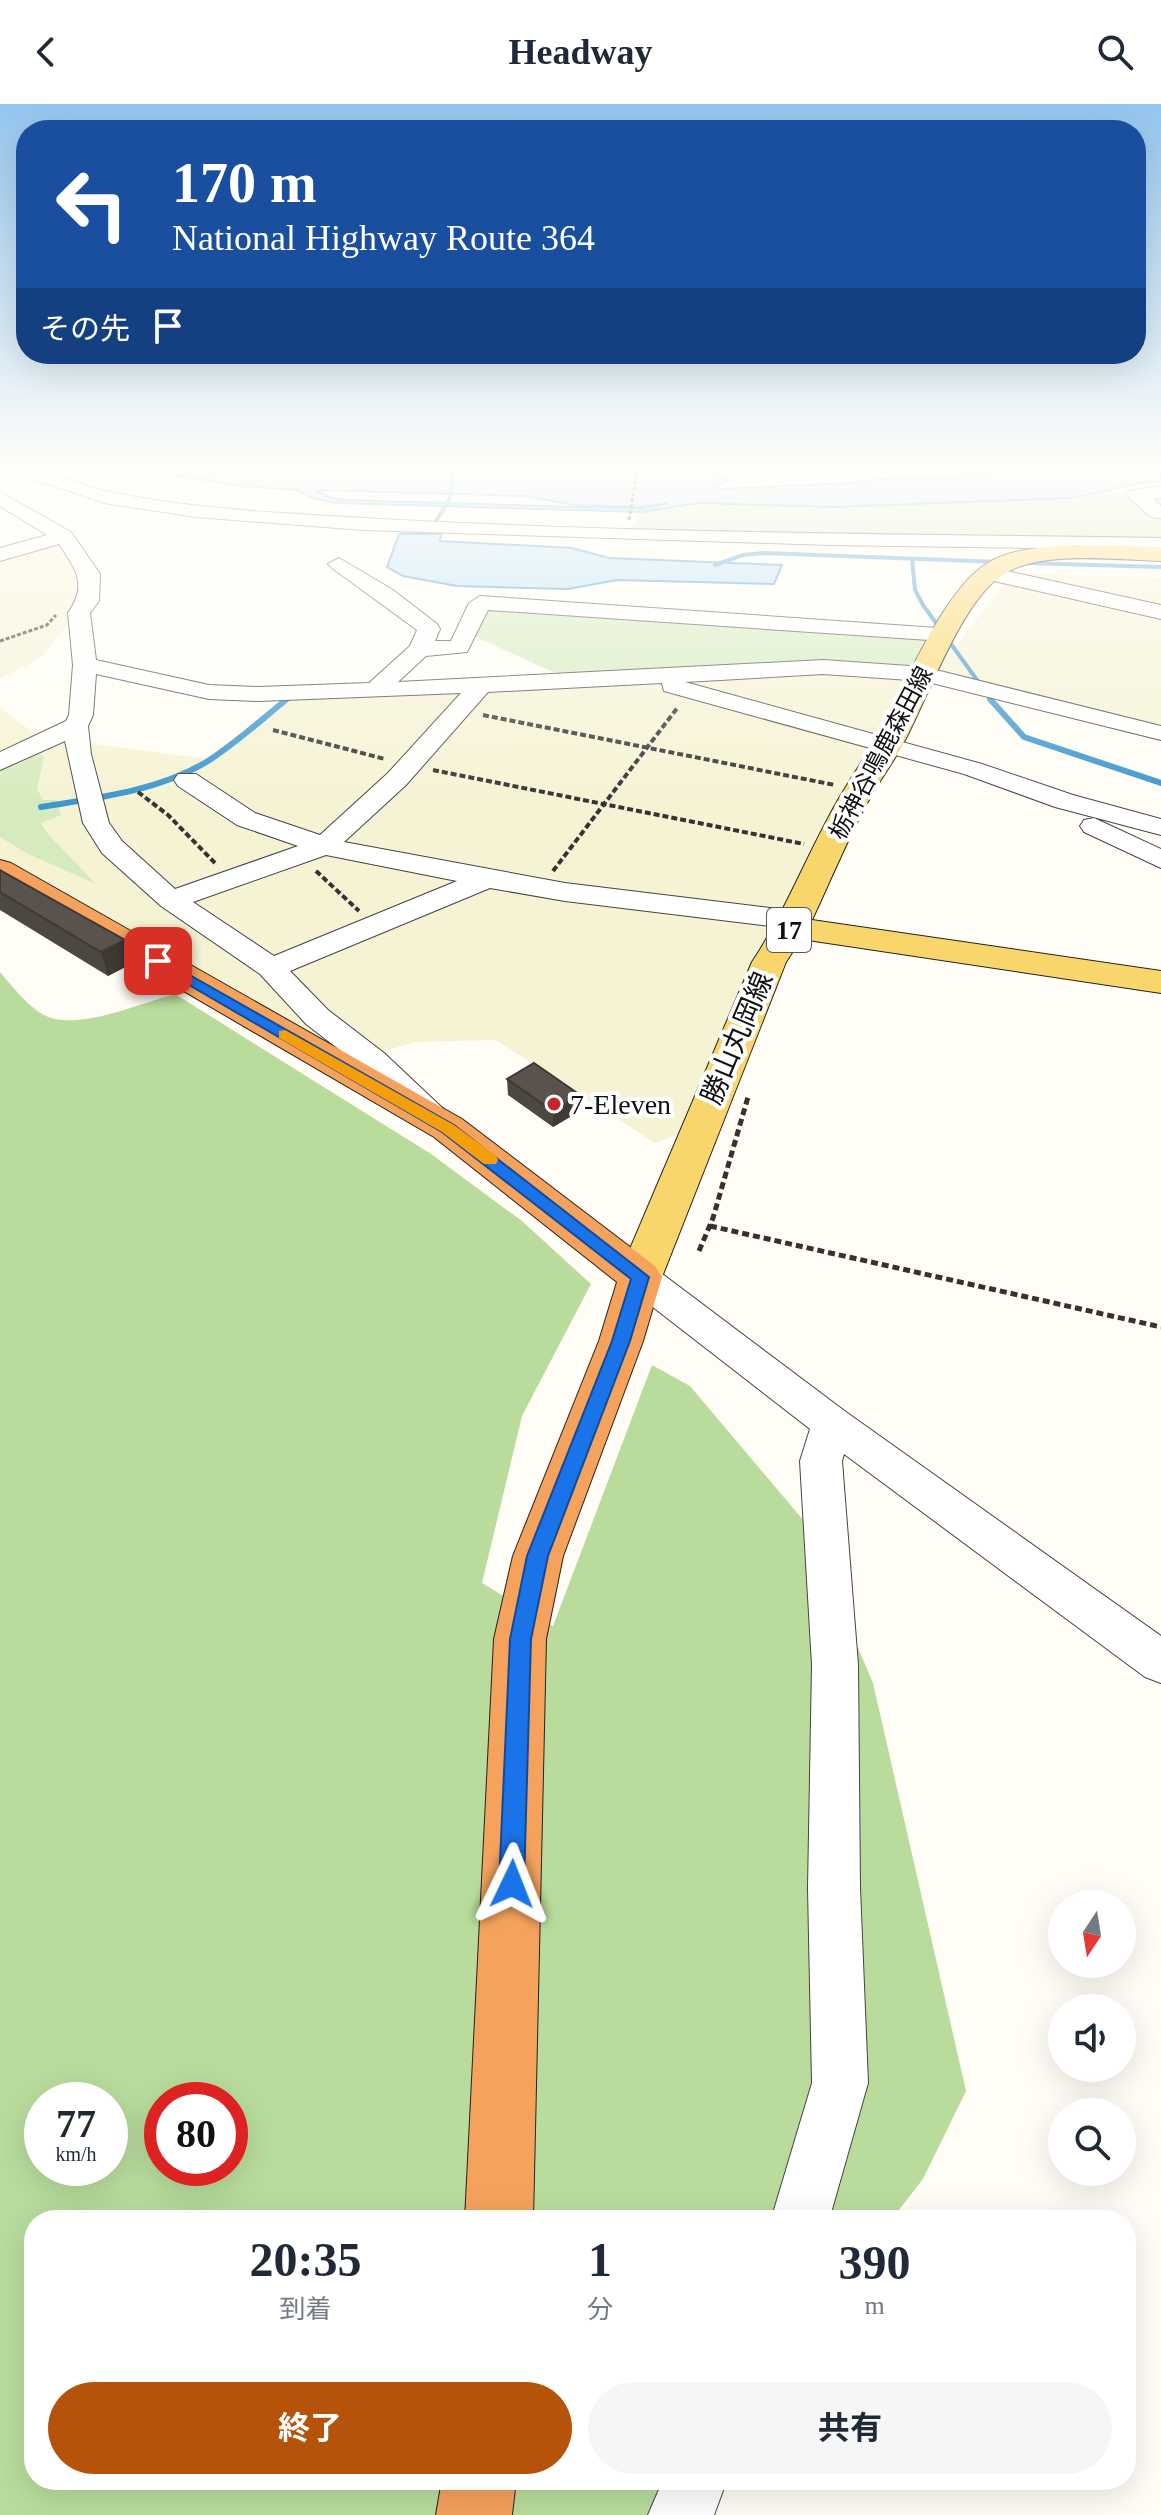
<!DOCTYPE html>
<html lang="ja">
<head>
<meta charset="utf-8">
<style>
	:root { --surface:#fff; --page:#f6f6f7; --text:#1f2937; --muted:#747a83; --accent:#b45309 }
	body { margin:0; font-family:"Times New Roman","Noto Sans JP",serif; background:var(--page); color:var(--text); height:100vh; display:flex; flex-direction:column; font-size:30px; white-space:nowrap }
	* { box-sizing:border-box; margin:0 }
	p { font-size:26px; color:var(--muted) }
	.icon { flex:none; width:44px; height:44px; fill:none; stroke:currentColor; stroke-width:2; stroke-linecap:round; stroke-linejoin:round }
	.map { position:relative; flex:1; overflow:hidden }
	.panel { position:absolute; left:24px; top:2106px; width:1112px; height:280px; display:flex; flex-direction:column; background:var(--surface); border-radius:32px; box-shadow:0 8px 32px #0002 }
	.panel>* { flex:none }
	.hud { position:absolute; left:16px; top:16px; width:1130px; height:244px; border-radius:32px; box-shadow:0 8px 32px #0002; background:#1a4fa0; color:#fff; overflow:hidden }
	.needle { width:52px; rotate:192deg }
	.tools { position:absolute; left:1048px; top:1786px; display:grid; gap:16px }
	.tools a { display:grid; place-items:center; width:88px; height:88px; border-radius:50%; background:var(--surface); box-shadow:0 8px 32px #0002; font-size:40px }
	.speed { position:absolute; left:24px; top:1978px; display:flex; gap:16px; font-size:40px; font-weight:700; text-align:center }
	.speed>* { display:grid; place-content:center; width:104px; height:104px; border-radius:50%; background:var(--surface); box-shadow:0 8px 32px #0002; line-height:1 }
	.speed small { font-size:20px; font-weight:400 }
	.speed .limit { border:12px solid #d22; background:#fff; color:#111 }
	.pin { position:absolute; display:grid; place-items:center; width:68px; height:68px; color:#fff; margin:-34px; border-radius:16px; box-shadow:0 4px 12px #0006 }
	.me { position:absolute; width:88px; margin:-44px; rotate:2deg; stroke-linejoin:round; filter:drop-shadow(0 0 6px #0008) }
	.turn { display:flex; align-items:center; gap:28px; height:168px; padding:0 24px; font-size:36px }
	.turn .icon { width:104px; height:104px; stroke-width:2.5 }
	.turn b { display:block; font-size:56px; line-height:68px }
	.then { display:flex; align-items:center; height:76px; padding:0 24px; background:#0003; gap:16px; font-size:30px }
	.eta { display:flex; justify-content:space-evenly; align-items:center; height:136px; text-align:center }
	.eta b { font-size:48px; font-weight:700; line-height:56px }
	.button { display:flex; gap:16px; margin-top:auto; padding:16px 24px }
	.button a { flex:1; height:92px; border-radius:48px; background:var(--accent); color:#fff; font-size:32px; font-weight:700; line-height:92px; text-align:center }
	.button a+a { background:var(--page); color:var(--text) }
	header { display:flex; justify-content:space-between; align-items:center; height:104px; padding:0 24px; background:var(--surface); font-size:36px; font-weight:700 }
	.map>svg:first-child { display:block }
	.farmland { fill:#f6f3d4 }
	.green { fill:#d5ebbd }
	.forest { fill:#b9dc9c; fill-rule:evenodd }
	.water { fill:#b9e0f7; stroke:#3f96cf; stroke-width:2; fill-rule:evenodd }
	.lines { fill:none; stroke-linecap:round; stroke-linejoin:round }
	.stream-far1 { stroke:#3f96cf; stroke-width:4 }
	.stream { stroke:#3f96cf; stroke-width:6 }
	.minor-casing { stroke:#444; stroke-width:2 }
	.major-casing { stroke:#222; stroke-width:2 }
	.highway-casing { stroke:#222; stroke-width:2 }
	.path-far2 { stroke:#333; stroke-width:3; stroke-dasharray:4 2; stroke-linecap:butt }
	.path-far1 { stroke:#333; stroke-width:4; stroke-dasharray:6 3; stroke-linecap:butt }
	.path { stroke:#333; stroke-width:5; stroke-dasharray:7 4; stroke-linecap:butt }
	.minor { fill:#fff; fill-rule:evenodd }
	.major { fill:#f9d66b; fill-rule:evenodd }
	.highway { fill:#f5a25d; fill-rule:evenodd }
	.wall { fill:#4d4742 }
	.shaded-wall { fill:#3f3936 }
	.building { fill:#5a524d; stroke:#3f3936; stroke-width:2 }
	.route { fill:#1a73e8; stroke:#114b97; stroke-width:2 }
	.slow { fill:#f59e0b }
	.poi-dot { fill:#c4262e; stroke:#fff; stroke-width:3 }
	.labels { text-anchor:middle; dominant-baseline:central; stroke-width:8; stroke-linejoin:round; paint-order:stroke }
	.far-street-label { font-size:24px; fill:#111; stroke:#fff }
	.shield { fill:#fff; stroke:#585858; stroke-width:2 }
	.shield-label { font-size:26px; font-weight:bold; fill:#111 }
	.street-label { font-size:28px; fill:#111; stroke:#fff }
	.poi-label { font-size:28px; fill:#111; stroke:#fff; text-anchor:start }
</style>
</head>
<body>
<header><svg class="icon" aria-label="back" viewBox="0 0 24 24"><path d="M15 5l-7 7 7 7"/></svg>Headway<svg class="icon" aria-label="search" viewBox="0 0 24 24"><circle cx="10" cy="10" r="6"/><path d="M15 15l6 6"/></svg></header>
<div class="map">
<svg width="1161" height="2411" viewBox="0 0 1161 2411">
	<rect width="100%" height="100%" fill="#fffdf5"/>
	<!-- farmland -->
	<path class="farmland" d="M 64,432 L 88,497 L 40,554 L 0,575 L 0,451 Z
		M 1012,469 L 1161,474 L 1161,626 L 938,566 Z
		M 779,565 L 924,570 L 701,1022 L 655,1039 L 496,936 L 415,938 L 352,957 L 0,758 L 0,604 L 39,633 L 208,655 L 293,590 Z"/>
	<!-- green -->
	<path class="green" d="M 1161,381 L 1161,434 L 627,429 L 642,408 L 731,399 L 1122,387 Z
		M 480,499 L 944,530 L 924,570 L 866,564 L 582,575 L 553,568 L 467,529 Z
		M 28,645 L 44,653 L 37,685 L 43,696 L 57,696 L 61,711 L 41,719 L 48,730 L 96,780 L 26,749 L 0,733 L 0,658 Z"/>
	<!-- forest -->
	<path class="forest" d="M 0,868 C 12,882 29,904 46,912 C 77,927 142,899 175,890 L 431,1050 L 522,1117 L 591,1180 L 522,1312 L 482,1479 L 553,1522 L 652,1261 L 690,1282 L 804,1417 L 873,1579 L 966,1987 L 923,2075 L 891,2116 L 34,2116 L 34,2376 L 690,2376 L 663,2411 L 0,2411 ZM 42,1996 L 110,1996 L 110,2064 L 42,2064 ZM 162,1996 L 230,1996 L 230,2064 L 162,2064 Z"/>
	<!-- water -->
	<path class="water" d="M 126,362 L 718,362 L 725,366 L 719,372 L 729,376 L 717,383 L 721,385 L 851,379 L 909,372 L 944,375 L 1016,362 L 1161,362 L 1161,377 C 1127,379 1101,390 1069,394 L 833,403 L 699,399 L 642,408 L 338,399 L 315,395 L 297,386 L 239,382 ZM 315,386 L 525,392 L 574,401 L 640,403 L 668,399 L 642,405 L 344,396 L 328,393 Z
		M 399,430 L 441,430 L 440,437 L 572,444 L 609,454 L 782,461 L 774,480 L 617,476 L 568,485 L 457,482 L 403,472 L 387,463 Z"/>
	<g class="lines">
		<!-- stream-far1 -->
		<path class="stream-far1" d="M 430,427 L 450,394 L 454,362
			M 912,455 L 915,486 L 923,501 L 992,597
			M 1025,459 L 1161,463
			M 715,461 L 743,451 L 764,449 L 1000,458
			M 284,597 L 293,590"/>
		<!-- stream -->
		<path class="stream" d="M 990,595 L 1024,633 L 1161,679
			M 41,703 C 97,694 159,687 208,657 C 236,639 261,616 287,595"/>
		<!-- minor casing -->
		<g class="minor-casing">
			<path id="minor" d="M 6,362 C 46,362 73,381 110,388 C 193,405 279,409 363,414 C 628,429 895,430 1161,434 L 1161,446 L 828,441 L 363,426 L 196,413 L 104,399 L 8,366 Z
				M 1161,382 L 1161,394 L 1153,395 L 1161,402 L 1161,414 L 1151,413 L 1126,391 L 1129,387 Z
				M 0,388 L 71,428 L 100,470 L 99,497 L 90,509 L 96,556 L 209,581 L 259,583 L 369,579 L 410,542 L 417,526 L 332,464 L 328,460 L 339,454 L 393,486 L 437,520 L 440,525 L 435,537 L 451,537 L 469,499 L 480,492 L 952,525 L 955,530 L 952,535 L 944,537 L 488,506 L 467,548 L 426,552 L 398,578 L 823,556 L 924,563 L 1161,622 L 1161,636 L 924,577 L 823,570 L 685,578 L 982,660 L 1073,691 L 1161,715 L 1161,731 L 1055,703 L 964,670 L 664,587 L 662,579 L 488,588 L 406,681 L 344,738 L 565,779 L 794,807 L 804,810 L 809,816 L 804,822 L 794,825 L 565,797 L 490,784 L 290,867 L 328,906 L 384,949 L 451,1012 L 446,1020 L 434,1023 L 422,1020 L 362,963 L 306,920 L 260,870 L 161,802 L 102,749 L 83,719 L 65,637 L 0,666 L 0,648 L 66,617 L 69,611 L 73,561 L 68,509 C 88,480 76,466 59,440 L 0,457 L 0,444 L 47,431 L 0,402 ZM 96,570 L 209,595 L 259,597 L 461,589 L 388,669 L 320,731 L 255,709 L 196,670 L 178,670 L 174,676 L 178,682 L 237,721 L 298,742 L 175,785 L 122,737 L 109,719 L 91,650 L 88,622 L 93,611 ZM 326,751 L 457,777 L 274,852 L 193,798 Z
				M 989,463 L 1161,501 L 1161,515 L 981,474 L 978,469 L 981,464 Z
				M 1094,714 L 1161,745 L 1161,764 L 1084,728 L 1080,722 L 1084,716 Z
				M 640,1159 L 653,1163 L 846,1308 L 1161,1532 L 1161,1579 L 1145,1573 L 844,1350 L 842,1357 L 858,1561 L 860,1784 L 868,1979 L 829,2116 L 771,2116 L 812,1979 L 808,1784 L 812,1561 L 800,1357 L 810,1325 L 627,1183 L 621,1173 L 627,1163 Z
				M 663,2376 L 727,2376 L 714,2411 L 648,2411 Z"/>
		</g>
		<!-- major casing -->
		<g class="major-casing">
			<path id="major" d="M 1075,441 L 1161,443 L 1161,457 C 1117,456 1042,446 1004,470 C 961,496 927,597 902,642 C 892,660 880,676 870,694 C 848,733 831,776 812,816 L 1161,867 L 1161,889 L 801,835 L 786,858 L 662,1173 L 655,1184 L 640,1189 L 625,1184 L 618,1173 L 752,858 C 786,807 807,750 838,696 C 853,670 871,645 885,618 C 907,575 946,485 986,460 C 1011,444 1046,443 1075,441 Z"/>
		</g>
		<!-- highway casing -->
		<g class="highway-casing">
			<path id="highway" d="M 0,756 L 11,759 L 462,1015 L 655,1162 L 662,1173 L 643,1237 L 563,1452 L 546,1535 L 533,2116 L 465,2116 L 494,1535 L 513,1452 L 599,1237 L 617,1178 L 434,1033 L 0,780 Z
				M 442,2376 L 516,2376 L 512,2411 L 436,2411 Z"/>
		</g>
		<!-- path-far2 -->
		<path class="path-far2" d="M 629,416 L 638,362
			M 0,537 L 47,521 L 56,511"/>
		<!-- path-far1 -->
		<path class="path-far1" d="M 483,611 L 835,681
			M 273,626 L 385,655
			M 433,666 L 804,740
			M 138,688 L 168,711 L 215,759
			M 316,767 L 359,807
			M 553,767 L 678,603"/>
		<!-- path -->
		<path class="path" d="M 710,1122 L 1161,1223
			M 699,1147 L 713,1114 L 748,993"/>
		<!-- minor -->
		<use href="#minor" class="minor"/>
		<!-- major -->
		<use href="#major" class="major"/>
		<!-- highway -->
		<use href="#highway" class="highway"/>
	</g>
	<!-- wall -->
	<path class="wall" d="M 0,766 L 125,836 L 131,860 L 108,872 L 0,806 Z
		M 507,975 L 580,991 L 580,1007 L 553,1023 L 508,991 Z"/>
	<!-- shaded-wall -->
	<path class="shaded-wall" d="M 125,836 L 131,860 L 108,872 L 101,848 Z
		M 580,991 L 580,1007 L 553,1023 L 553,1007 Z"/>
	<!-- building -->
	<path class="building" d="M 0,766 L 125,836 L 101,848 L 0,788 Z
		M 534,959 L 580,991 L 553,1007 L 507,975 Z"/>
	<!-- sky -->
	<linearGradient id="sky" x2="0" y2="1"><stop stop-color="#95c6ee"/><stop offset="0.52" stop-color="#fffefa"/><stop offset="1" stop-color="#fffefa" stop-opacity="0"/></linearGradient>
	<rect width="1161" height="699" fill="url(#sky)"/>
	<!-- route -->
	<path class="route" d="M 158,853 L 454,1021 L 649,1173 L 630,1237 L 548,1452 L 531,1535 L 524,1780 L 520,1788 L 512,1792 L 503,1788 L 499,1780 L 510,1535 L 527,1452 L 612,1237 L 631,1175 L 442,1028 L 153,860 L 153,854 Z"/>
	<!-- slow -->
	<path class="slow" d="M 285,926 L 454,1021 L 496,1052 L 498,1056 L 496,1060 L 484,1060 L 442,1028 L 279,934 L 279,927 Z"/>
	<!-- markers -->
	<circle class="poi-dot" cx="554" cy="1000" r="8"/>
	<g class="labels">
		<!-- far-street labels -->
		<g class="far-street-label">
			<text transform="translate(881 649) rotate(-62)">栃神谷鳴鹿森田線</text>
		</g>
		<!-- shield labels -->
		<rect class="shield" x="767" y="804" width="44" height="44" rx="6"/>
		<g class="shield-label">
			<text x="789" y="826">17</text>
		</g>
		<!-- street labels -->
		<g class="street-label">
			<text transform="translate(737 934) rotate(-67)">勝山丸岡線</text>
		</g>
		<!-- poi labels -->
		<g class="poi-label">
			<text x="570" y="1000">7-Eleven</text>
		</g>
	</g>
</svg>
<div class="tools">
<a><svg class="needle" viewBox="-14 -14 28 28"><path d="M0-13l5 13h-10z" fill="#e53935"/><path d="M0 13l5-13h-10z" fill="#747a83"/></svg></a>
<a><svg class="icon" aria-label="sound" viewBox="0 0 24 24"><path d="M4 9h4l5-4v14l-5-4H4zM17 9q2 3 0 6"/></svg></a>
<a><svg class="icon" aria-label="search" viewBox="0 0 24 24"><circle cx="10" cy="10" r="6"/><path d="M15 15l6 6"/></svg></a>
</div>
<div class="speed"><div>77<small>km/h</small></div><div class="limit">80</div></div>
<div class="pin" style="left:158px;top:857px;background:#d93025"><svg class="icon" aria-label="arrive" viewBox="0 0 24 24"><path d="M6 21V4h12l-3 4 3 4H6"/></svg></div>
<svg class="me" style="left:512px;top:1780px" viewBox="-20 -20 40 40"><path d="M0-17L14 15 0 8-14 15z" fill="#1a73e8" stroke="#fff" stroke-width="4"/></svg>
<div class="hud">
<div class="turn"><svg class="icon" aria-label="left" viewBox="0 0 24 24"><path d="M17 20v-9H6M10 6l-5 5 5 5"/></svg><div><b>170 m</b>National Highway Route 364</div></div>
<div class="then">その先<svg class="icon" aria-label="arrive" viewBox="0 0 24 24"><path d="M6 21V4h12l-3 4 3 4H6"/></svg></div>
</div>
<section class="panel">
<div class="eta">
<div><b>20:35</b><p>到着</p></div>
<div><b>1</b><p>分</p></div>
<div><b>390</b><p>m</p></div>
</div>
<div class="button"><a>終了</a><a>共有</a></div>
</section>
</div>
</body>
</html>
